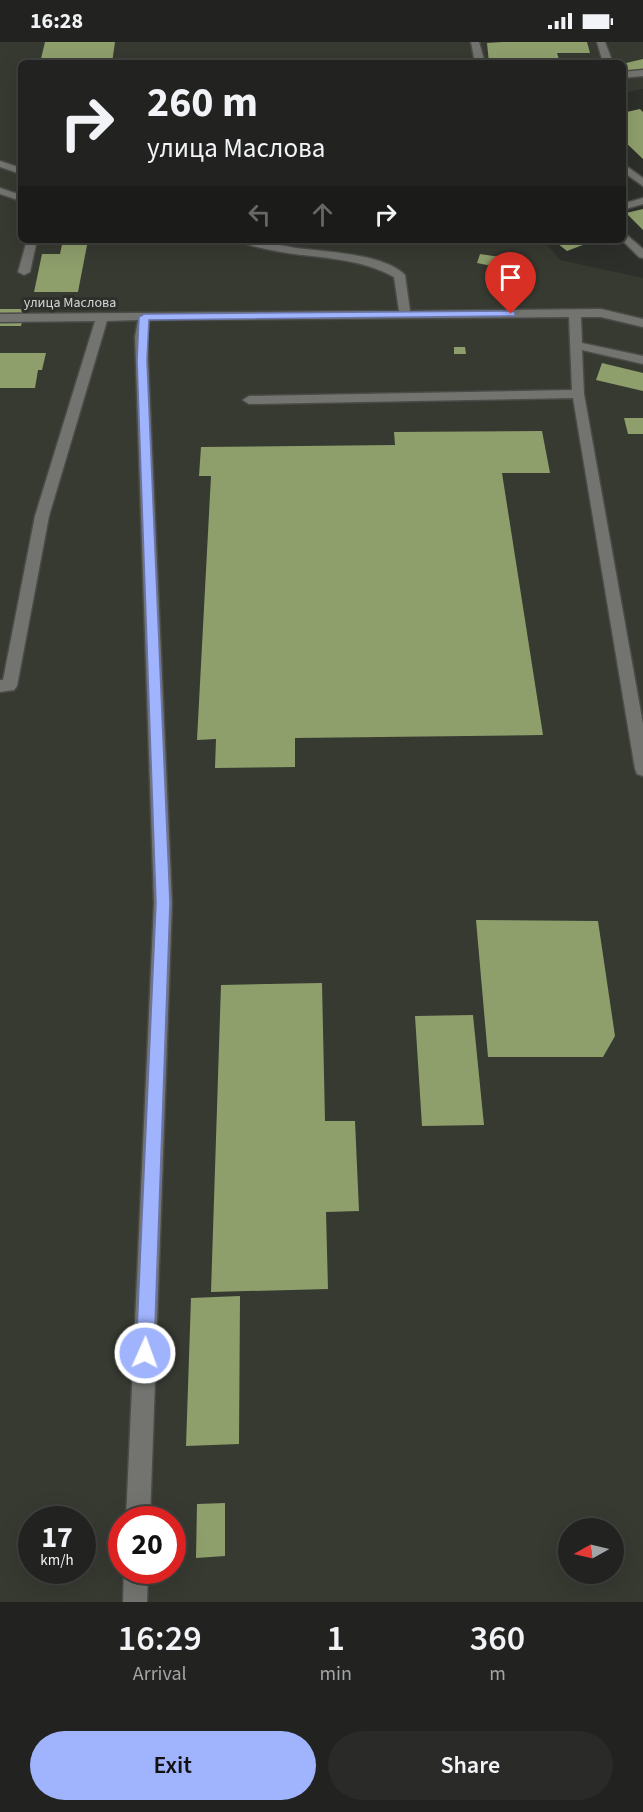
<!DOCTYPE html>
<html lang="en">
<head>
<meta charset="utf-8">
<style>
	:root { --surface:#222320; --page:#2a2b29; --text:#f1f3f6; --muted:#a2a4a5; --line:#3f403e; --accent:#a0b3fd }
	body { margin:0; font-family:"Source Sans 3",sans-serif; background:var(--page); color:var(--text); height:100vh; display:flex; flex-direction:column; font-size:22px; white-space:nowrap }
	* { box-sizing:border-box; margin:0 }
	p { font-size:20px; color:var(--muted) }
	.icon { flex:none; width:33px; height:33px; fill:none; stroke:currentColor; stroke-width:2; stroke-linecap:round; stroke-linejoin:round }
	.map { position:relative; height:1560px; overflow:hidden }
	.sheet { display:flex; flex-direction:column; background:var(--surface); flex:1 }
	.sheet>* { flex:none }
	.guide { position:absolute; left:18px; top:18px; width:608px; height:183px; border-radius:9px; box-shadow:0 6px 24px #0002,0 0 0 2px var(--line); background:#222320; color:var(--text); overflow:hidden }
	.needle { width:39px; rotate:262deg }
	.buttons { position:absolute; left:558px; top:1476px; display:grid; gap:12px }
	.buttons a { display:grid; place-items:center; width:66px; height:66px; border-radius:50%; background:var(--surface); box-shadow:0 6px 24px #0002,0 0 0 2px var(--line); font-size:30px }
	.speed { position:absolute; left:18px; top:1464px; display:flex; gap:12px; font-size:30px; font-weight:700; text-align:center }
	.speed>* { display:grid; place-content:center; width:78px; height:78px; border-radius:50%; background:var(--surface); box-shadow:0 6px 24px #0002,0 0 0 2px var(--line); line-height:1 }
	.speed small { font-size:15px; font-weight:400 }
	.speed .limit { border:9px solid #d22; background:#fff; color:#111 }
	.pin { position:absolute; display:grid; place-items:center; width:51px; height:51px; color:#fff; margin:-62px -26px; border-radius:50% 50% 50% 0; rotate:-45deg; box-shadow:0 0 6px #0007 }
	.pin .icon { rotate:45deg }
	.me { position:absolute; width:66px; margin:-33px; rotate:2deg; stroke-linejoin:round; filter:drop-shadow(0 0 4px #0008) }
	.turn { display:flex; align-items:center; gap:21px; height:126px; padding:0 30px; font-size:27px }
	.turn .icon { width:78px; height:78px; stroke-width:2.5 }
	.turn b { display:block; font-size:42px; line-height:51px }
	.lanes { display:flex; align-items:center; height:57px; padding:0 30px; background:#0003; justify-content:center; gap:30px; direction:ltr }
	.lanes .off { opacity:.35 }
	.eta { display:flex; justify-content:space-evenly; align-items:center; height:102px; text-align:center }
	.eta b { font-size:36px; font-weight:600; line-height:42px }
	.cta { display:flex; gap:12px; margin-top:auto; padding:12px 30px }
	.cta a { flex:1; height:69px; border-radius:36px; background:var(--accent); color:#111; font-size:24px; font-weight:600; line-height:69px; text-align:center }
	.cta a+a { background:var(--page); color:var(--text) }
	.status { display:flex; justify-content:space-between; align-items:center; height:42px; padding:0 30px; background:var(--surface); direction:ltr }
	.status svg { height:16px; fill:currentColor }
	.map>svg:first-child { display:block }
	.built { fill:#373a31; fill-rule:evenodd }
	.building { fill:#8e9f6c }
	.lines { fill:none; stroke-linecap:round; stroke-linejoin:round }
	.service-casing { stroke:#4b4c49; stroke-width:3 }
	.service { fill:#737470; fill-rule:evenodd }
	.route { fill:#a0b3fd; stroke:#6874a4; stroke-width:1.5 }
	.labels { text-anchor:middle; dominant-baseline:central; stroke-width:6; stroke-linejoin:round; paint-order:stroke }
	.far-street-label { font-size:14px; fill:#d4d5d3; stroke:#2d2f2b }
</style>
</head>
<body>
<div class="status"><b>16:28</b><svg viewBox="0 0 49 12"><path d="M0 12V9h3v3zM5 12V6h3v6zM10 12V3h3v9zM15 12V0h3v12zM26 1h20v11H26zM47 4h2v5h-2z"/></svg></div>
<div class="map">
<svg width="643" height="1560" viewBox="0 0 643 1560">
	<rect width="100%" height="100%" fill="#2d2f2b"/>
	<!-- built -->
	<path class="built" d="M 0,0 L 643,0 L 643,47 L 623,51 L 622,21 L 21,21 L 21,198 L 543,198 L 560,218 L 643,236 L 643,1560 L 0,1560 ZM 32,1478 L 82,1478 L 82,1528 L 32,1528 ZM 122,1478 L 172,1478 L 172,1528 L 122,1528 ZM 568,1486 L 614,1486 L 614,1532 L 568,1532 Z"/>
	<!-- building -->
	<path class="building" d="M 45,0 L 115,0 L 112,21 L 40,21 Z
		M 502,0 L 587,0 L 590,11 L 557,11 L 560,21 L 489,21 L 487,1 Z
		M 643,17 L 643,27 L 626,31 L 622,28 L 622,22 Z
		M 640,67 L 643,70 L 643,117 L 622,97 L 622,71 Z
		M 643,167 L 643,188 L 626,171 Z
		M 63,198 L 88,198 L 78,250 L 34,250 L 42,212 L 60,212 Z
		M 553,198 L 596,198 L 567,209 Z
		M 480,212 L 500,215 L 497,225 L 477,221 Z
		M 0,267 L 26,267 L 21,284 L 0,284 Z
		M 454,305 L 465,305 L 466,312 L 454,312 Z
		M 0,311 L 46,311 L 42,328 L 38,328 L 35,346 L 0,346 Z
		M 602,321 L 643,331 L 643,349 L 596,338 Z
		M 624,376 L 643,376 L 643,392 L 628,392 Z
		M 542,389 L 550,431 L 502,431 L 543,693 L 295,696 L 295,725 L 215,726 L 216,697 L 197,698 L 211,434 L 199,434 L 201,405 L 395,403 L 394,390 Z
		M 476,878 L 598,879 L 615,994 L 603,1015 L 488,1015 Z
		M 322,941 L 325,1079 L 355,1079 L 359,1169 L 326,1170 L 328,1247 L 211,1250 L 221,943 Z
		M 473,973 L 484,1083 L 422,1084 L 415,974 Z
		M 240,1254 L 239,1402 L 186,1404 L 191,1256 Z
		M 225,1461 L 225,1514 L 196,1516 L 197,1462 Z"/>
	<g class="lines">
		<!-- service casing -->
		<g class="service-casing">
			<path id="service" d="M 471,0 L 479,0 L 485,21 L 475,21 Z
				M 597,0 L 605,0 L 613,21 L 603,21 Z
				M 643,28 L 643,34 L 622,36 L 622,30 Z
				M 0,119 L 21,126 L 21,132 L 0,125 Z
				M 622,121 L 643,136 L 643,144 L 622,129 Z
				M 0,146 L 21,153 L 21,159 L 0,152 Z
				M 643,156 L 643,162 L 622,168 L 622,162 Z
				M 622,189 L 643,207 L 643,216 L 639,215 L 622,198 Z
				M 27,198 L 37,198 L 30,230 L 24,233 L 18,230 Z
				M 240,198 C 259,198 276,203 296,206 C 325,210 383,211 405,233 L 410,269 L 601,267 L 643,277 L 643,285 L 601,275 L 581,275 L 582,301 L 643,314 L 643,322 L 582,308 L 584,352 L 643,682 L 643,734 L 637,732 L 635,727 L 573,356 L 249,362 L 243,358 L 249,354 L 572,348 L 569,275 L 149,278 L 147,295 L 172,861 L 150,1478 L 126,1478 L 154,861 L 135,295 L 138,278 L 107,279 L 49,474 L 17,644 L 14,648 L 0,650 L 0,638 L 3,638 L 35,474 L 95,279 L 0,280 L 0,272 L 399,269 L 394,235 C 355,213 308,217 266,207 C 257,205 246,203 240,198 Z
				M 124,1528 L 148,1528 L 147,1560 L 123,1560 Z"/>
		</g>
		<!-- service -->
		<use href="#service" class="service"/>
	</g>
	<!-- route -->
	<path class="route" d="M 511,269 L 515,270 L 515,274 L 149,278 L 147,318 L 170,861 L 154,1311 L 151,1318 L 145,1320 L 139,1318 L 136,1311 L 156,861 L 137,318 L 139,275 L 144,272 Z"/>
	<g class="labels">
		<!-- far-street labels -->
		<g class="far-street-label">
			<text x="70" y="261">улица Маслова</text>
		</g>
	</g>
</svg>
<div class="buttons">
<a><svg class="needle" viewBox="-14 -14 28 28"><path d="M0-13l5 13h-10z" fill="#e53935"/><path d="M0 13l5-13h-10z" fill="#a2a4a5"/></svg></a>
</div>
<div class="speed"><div>17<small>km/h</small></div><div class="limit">20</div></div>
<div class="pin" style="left:511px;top:272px;background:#d93025"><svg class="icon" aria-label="arrive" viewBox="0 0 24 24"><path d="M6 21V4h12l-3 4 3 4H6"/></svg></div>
<svg class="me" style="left:145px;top:1311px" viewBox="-20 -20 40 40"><circle r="17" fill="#a0b3fd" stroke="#fff" stroke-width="3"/><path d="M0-11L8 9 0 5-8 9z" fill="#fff"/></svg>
<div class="guide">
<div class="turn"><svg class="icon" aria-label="right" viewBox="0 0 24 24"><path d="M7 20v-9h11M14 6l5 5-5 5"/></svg><div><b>260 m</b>улица Маслова</div></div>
<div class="lanes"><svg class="icon off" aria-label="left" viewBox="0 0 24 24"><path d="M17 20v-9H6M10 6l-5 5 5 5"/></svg><svg class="icon off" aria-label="ahead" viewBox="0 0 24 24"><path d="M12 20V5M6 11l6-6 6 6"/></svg><svg class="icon" aria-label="right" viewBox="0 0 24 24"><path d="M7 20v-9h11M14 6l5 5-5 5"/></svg></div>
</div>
</div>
<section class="sheet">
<div class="eta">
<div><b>16:29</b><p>Arrival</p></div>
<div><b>1</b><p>min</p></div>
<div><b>360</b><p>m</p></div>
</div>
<div class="cta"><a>Exit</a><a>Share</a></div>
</section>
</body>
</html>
